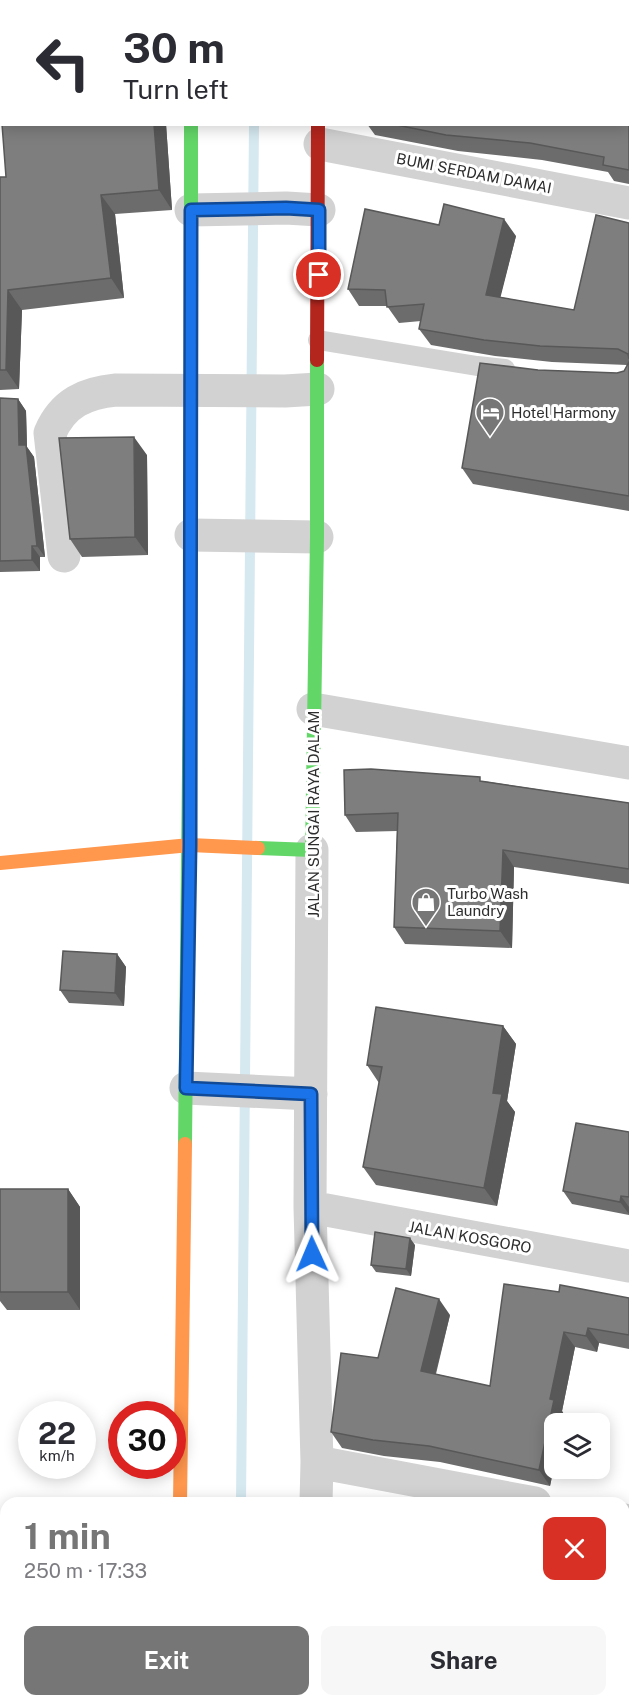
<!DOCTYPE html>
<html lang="en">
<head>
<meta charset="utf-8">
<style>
	:root { --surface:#fff; --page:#f7f7f7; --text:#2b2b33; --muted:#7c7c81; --accent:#767676 }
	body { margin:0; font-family:"Public Sans",sans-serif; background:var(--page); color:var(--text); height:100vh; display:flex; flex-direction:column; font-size:22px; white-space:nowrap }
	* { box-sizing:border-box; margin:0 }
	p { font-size:20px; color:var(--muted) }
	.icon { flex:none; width:33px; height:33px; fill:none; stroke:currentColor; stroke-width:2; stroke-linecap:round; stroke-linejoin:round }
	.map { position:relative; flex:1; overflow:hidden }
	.sheet { position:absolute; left:0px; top:1497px; width:630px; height:210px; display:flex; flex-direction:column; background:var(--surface); border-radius:18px 18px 0 0; box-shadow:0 3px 15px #0003 }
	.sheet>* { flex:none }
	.banner { position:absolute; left:0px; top:0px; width:630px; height:126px; box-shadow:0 3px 15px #0003; background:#fff; color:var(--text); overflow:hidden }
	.buttons { position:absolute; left:544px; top:1413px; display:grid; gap:12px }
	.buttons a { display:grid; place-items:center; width:66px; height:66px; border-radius:12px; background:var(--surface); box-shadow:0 3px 15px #0003; font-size:30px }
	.speed { position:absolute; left:18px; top:1401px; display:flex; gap:12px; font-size:30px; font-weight:700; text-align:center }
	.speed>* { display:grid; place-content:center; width:78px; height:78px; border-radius:50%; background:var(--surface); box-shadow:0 3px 15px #0003; line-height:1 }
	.speed small { font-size:15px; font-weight:400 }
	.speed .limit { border:9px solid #d22; background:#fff; color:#111 }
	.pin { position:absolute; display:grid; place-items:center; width:51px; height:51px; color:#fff; margin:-26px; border:3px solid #fff; border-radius:50%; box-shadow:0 2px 6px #0007 }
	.me { position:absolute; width:66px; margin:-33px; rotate:359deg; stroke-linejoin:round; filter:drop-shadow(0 0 4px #0008) }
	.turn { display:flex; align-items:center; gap:21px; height:126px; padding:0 24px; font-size:27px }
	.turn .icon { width:78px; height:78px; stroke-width:2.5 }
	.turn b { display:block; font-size:42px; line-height:51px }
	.round { display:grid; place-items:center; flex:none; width:63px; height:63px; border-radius:12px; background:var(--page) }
	.summary { display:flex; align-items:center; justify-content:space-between; height:102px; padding:0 24px }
	h1 { font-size:36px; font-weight:700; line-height:45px; color:var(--accent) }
	.primary-button { display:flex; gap:12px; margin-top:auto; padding:12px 24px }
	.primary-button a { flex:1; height:69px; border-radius:12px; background:var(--accent); color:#fff; font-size:24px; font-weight:700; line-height:69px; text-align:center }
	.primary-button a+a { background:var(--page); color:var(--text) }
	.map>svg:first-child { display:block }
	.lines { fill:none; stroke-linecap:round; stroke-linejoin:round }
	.stream { stroke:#d6e9f1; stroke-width:10 }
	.lane { stroke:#d2d2d2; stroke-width:20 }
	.street { stroke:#d2d2d2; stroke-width:33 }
	.fast { stroke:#63d668; stroke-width:14 }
	.slow { stroke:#ff974d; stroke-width:14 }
	.jam { stroke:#b3261e; stroke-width:14 }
	.wall { fill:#6c6c6c }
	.shaded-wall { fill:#585858 }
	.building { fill:#7e7e7e; stroke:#585858; stroke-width:1.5 }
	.route-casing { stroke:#114b97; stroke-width:15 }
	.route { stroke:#1a73e8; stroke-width:10 }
	.labels { text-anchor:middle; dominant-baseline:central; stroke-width:6; stroke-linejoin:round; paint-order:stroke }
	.street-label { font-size:15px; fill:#2d2d2d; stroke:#fff }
	.poi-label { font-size:15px; fill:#2d2d2d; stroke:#fff; text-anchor:start }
</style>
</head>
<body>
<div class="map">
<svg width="629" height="1707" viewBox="0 0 629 1707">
	<rect width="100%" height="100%" fill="#fff"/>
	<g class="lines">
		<!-- stream -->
		<path class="stream" d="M 255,2 L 255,0
			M 241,1503 L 254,124
			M 239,1707 L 239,1701"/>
		<!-- lane -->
		<path class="lane" d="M 318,340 L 477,366 L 505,369"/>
		<!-- street -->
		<path class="street" d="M 479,0 L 487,2
			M 320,144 L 629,203
			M 191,210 L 286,208 L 319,210
			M 191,535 L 317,537
			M 64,556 L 50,433 C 63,403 85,393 116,390 L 285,391 L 318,389
			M 313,709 L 629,763
			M 312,850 L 310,1207 L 317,1462 L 316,1503
			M 186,1088 L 311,1094
			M 310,1207 L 629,1266
			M 317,1462 L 535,1503
			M 624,1520 L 629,1521
			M 177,1707 L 177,1701
			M 307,1707 L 308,1701"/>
		<!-- fast -->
		<path class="fast" d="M 192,0 L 192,2
			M 312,0 L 312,2
			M 191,426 L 191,124
			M 258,848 L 312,850 L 317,537 L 317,360
			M 185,1144 L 190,674"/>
		<!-- slow -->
		<path class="slow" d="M 0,863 L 190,845 L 258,848
			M 180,1503 L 185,1144"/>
		<!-- jam -->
		<path class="jam" d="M 317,360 L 318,124
			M 190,674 L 191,426"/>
	</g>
	<!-- wall -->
	<path class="wall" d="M 629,26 L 629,184 L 614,181 L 608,172 L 542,160 L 458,151 L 375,135 L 367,124 L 628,124 Z
		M 166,124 L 172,210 L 115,214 L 124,298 L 22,310 L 19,389 L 0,390 L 0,177 L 6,177 Z
		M 629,223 L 629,511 L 473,484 L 462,468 L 538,370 L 617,373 L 624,371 L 627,365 L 552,362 L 495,356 L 431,345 L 419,329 L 421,321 L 399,323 L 387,306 L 359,306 L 348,289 L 439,225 L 516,236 L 500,297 L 574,310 Z
		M 0,398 L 18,399 L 26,411 L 27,447 L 34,457 L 45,557 L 40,557 L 40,571 L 0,572 Z
		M 147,455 L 148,555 L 82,557 L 70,539 Z
		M 483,781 L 629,803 L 629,884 L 514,867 L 512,948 L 405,944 L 394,927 L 397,831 L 356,832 L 345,815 Z
		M 117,954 L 126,967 L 124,1006 L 69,1003 L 60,990 Z
		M 503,1026 L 516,1044 L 507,1101 L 515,1112 L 497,1206 L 376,1185 L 363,1167 L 379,1083 L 367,1065 Z
		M 629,1132 L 629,1215 L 572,1204 L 563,1191 Z
		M 0,1189 L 68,1189 L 80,1207 L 80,1310 L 7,1310 L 0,1301 Z
		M 415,1245 L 411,1276 L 376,1272 L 371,1265 Z
		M 559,1292 L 629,1298 L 629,1349 L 599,1343 L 597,1352 L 575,1347 L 562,1411 L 565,1416 L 550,1486 L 440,1462 L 384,1456 L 342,1448 L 331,1432 L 378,1358 L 450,1315 L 436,1374 L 490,1386 Z
		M 624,1561 L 629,1562 L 629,1637 L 624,1636 Z"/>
	<!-- shaded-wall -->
	<path class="shaded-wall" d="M 519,0 L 532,0 L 532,2 L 519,2 Z
		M 154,124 L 166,124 L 172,210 L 159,190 Z
		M 101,195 L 115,214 L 124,298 L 111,278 Z
		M 504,219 L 516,236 L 497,311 L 486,295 Z
		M 8,290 L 22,310 L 19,389 L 6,370 Z
		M 18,399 L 26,411 L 27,447 L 34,457 L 45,557 L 37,546 L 19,445 Z
		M 134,437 L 147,455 L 148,555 L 135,537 Z
		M 32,546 L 40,557 L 40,571 L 32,560 Z
		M 503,850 L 514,867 L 512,948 L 500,931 Z
		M 117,954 L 126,967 L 124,1006 L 115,993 Z
		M 503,1026 L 516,1044 L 507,1101 L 515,1112 L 497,1206 L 484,1188 L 493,1093 Z
		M 68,1189 L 80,1207 L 80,1310 L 68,1292 Z
		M 621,1196 L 629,1207 L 629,1214 L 620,1202 Z
		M 410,1238 L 415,1245 L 411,1276 L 406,1269 Z
		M 439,1299 L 450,1315 L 432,1387 L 421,1371 Z
		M 588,1328 L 599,1343 L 597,1352 L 586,1336 Z
		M 564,1332 L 575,1347 L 562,1411 L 565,1416 L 564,1424 L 555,1424 L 555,1462 L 550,1486 L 539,1470 L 550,1399 Z"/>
	<!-- building -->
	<path class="building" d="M 415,0 L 461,0 L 465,2 L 415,2 Z
		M 487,0 L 519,0 L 519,2 L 484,2 Z
		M 629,26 L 629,170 L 603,165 L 604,157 L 530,143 L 446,135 L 392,124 L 628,124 Z
		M 2,69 L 2,112 L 0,92 L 0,70 Z
		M 2,124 L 154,124 L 159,190 L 101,195 L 111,278 L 8,290 L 6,370 L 0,370 L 0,177 L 6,177 Z
		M 444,204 L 504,219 L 486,295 L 574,310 L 596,215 L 629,223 L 629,359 L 628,354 L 618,349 L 540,346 L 484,340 L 419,329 L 424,304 L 387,307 L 385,290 L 348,289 L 365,209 L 439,225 Z
		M 629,362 L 629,496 L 462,468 L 480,363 L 538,370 L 617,373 L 624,371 Z
		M 0,398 L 18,399 L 19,445 L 26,445 L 37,546 L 32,546 L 32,560 L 0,561 Z
		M 134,437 L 135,537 L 70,539 L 59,438 Z
		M 371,769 L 480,777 L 480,781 L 629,803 L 629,869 L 503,850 L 500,931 L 394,927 L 398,813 L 345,815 L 344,770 Z
		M 63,951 L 117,954 L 115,993 L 60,990 Z
		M 376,1007 L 503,1026 L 493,1093 L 502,1094 L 484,1188 L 363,1167 L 382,1067 L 367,1065 Z
		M 576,1123 L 629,1132 L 629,1197 L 621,1196 L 620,1202 L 563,1191 Z
		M 0,1189 L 68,1189 L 68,1292 L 0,1292 Z
		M 375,1232 L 410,1238 L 406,1269 L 371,1265 Z
		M 504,1284 L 559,1292 L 560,1285 L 629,1298 L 629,1335 L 588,1328 L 586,1336 L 564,1332 L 550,1399 L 554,1400 L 539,1470 L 429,1446 L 373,1440 L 331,1432 L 341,1353 L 378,1358 L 396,1288 L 439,1299 L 421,1371 L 490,1386 Z
		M 624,1561 L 629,1562 L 629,1623 L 624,1622 Z"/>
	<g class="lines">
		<!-- route casing -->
		<g class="route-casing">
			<path id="route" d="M 312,1254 L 311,1094 L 186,1088 L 190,845 L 191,210 L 286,208 L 319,210 L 319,275"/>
		</g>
		<!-- route -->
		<use href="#route" class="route"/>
	</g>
	<!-- icons -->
	<defs>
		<g id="hotel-pin" transform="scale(1.5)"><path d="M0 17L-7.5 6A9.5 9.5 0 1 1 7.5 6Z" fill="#767676" stroke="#fff"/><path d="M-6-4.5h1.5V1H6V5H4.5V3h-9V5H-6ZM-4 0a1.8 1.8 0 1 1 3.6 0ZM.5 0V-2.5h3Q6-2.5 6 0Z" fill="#fff"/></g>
		<g id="shop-pin" transform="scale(1.5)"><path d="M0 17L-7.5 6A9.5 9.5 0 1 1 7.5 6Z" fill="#767676" stroke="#fff"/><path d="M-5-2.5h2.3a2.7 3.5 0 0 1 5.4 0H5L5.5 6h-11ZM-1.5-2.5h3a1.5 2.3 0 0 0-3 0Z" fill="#fff"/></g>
	</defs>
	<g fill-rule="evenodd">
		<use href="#hotel-pin" x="490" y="412"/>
		<use href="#shop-pin" x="426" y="902"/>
	</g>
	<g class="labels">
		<!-- street labels -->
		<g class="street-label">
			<text transform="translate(474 173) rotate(11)">BUMI SERDAM DAMAI</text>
			<text transform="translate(313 814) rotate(-90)">JALAN SUNGAI RAYA DALAM</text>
			<text transform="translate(470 1237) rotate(10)">JALAN KOSGORO</text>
		</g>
		<!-- poi labels -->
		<g class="poi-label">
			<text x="511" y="412">Hotel Harmony</text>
			<text x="447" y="893">Turbo Wash<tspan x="447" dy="17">Laundry</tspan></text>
		</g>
	</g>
</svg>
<div class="buttons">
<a><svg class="icon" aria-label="layers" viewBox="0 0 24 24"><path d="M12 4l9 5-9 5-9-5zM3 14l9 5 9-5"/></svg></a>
</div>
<div class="speed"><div>22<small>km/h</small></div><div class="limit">30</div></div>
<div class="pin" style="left:319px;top:275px;background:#d93025"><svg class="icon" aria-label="arrive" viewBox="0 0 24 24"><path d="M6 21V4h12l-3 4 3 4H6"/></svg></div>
<svg class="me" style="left:312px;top:1254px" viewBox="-20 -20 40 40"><path d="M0-17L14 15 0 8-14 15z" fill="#1a73e8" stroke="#fff" stroke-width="4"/></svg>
<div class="banner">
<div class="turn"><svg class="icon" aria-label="left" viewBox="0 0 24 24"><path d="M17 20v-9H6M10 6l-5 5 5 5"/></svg><div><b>30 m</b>Turn left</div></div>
</div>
<section class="sheet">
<div class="summary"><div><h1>1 min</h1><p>250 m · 17:33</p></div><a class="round" style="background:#d93025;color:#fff"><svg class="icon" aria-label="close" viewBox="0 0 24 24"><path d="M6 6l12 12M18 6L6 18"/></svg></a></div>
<div class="primary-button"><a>Exit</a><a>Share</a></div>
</section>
</div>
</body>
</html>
